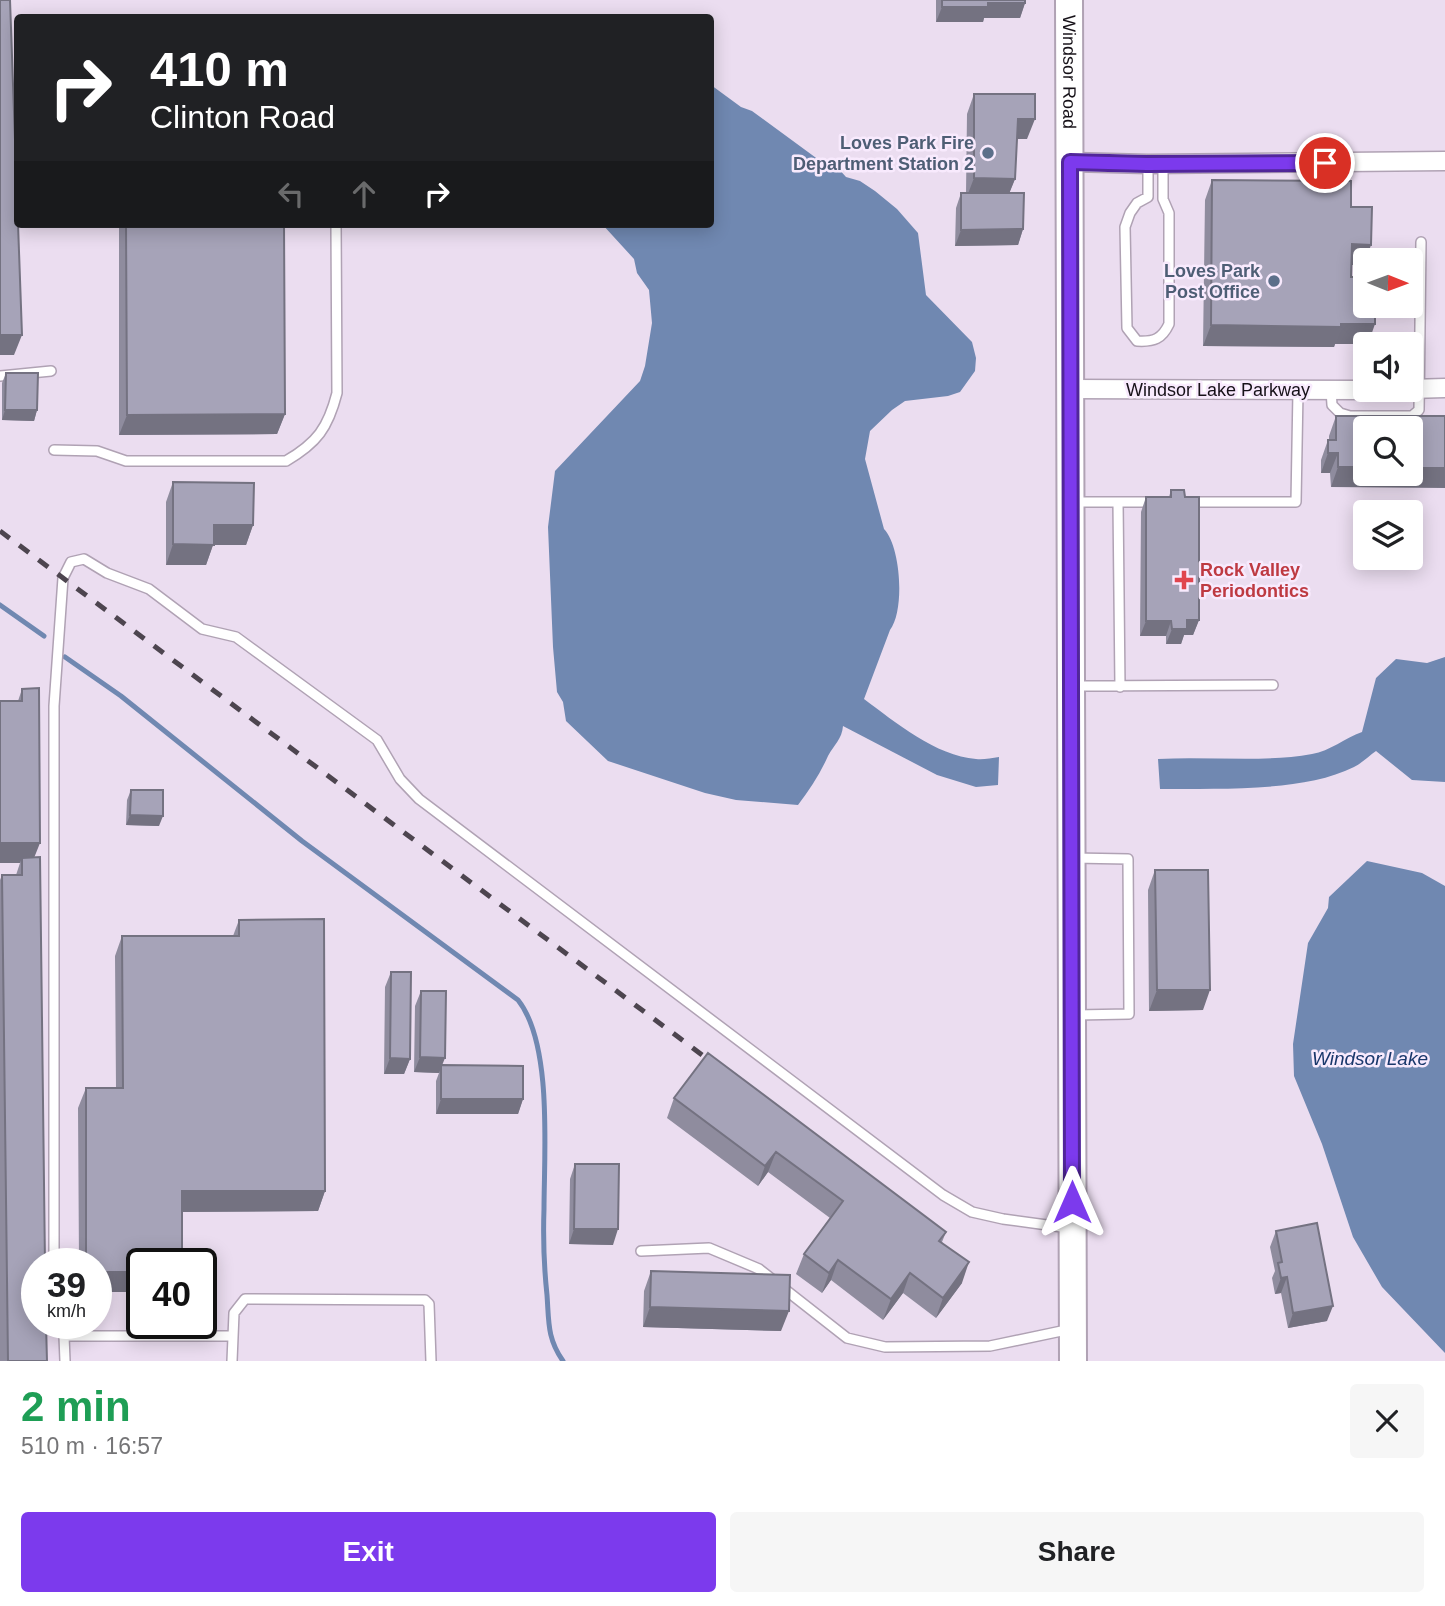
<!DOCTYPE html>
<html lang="en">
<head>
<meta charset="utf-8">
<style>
	:root { --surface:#fff; --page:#f6f6f6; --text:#202124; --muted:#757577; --accent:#7c3aed }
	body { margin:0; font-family:Arial,sans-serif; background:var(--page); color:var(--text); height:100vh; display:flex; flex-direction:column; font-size:26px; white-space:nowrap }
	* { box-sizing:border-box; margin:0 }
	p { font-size:23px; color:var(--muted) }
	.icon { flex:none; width:38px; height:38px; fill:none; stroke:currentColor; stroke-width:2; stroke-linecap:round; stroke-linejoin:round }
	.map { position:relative; height:1361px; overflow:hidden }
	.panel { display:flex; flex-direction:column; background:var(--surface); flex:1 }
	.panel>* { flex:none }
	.hud { position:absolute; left:14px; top:14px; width:700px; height:214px; border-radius:7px; box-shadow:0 4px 18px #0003; background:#202124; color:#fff; overflow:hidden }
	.needle { width:46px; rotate:91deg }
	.fabs { position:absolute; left:1353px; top:248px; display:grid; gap:14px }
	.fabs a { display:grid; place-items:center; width:70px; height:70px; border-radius:7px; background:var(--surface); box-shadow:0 4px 18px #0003; font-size:35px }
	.speed { position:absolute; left:21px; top:1248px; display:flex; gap:14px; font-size:35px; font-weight:700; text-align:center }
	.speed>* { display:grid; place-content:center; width:91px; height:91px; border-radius:50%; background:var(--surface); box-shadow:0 4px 18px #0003; line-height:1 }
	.speed small { font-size:18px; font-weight:400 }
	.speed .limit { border:4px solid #111; border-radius:10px; background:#fff; color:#111 }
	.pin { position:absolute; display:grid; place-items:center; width:60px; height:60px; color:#fff; margin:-30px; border:4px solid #fff; border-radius:50%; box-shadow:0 2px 7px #0007 }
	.me { position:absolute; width:77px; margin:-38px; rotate:0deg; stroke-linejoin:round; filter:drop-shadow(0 0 5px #0008) }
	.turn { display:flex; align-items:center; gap:24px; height:147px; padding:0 21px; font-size:32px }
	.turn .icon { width:91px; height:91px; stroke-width:2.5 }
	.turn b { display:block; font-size:49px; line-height:60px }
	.lanes { display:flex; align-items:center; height:66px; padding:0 21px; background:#0003; justify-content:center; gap:35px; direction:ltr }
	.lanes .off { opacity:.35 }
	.round { display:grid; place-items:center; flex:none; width:74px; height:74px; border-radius:7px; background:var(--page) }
	.summary { display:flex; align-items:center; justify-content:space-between; height:119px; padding:0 21px }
	h1 { font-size:42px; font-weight:700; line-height:52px; color:#1e9e55 }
	.button { display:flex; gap:14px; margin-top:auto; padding:14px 21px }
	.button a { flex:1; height:80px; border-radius:7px; background:var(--accent); color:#fff; font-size:28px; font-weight:700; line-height:80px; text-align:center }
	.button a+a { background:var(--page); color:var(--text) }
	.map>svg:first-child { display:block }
	.water { fill:#7088b1 }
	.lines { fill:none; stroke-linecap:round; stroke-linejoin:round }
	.stream { stroke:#7088b1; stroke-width:5 }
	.lane-casing { stroke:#b0a2b4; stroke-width:12 }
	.street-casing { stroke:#b0a2b4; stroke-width:21 }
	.secondary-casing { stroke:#b0a2b4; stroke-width:30 }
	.lane { stroke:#fff; stroke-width:9 }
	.street { stroke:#fff; stroke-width:18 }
	.secondary { stroke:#fff; stroke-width:26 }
	.rail { stroke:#4d454f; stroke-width:5; stroke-dasharray:12 12; stroke-linecap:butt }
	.wall { fill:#8f8c9e }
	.shaded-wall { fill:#747281 }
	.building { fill:#a6a3b8; stroke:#747281; stroke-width:2 }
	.route-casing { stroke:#51269a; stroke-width:18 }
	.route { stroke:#7c3aed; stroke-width:12 }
	.service-dot { fill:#5c6f8a; stroke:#f8eafd; stroke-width:2.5 }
	.health-dot { fill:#e0444e; stroke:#f8eafd; stroke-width:2.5 }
	.labels { text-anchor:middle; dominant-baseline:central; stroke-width:5; stroke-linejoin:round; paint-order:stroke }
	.street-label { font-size:18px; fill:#161118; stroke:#f8eafd }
	.service-label { font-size:18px; font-weight:bold; fill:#4e5e75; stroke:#f8eafd; text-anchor:end }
	.health-label { font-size:18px; font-weight:bold; fill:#be3a42; stroke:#f8eafd; text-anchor:start }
	.water-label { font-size:19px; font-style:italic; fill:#19376b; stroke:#f8eafd }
</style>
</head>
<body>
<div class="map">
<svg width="1445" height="1361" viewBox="0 0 1445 1361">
	<rect width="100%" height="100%" fill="#ebddf0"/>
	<!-- water -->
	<path class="water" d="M 711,85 L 741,107 L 752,111 L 823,163 L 837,167 L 846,177 L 860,181 L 875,191 L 897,209 L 918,233 L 926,295 L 972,342 L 976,358 L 975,371 L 960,392 L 948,396 L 905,401 L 892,410 L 870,431 L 865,459 L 884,529 C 901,547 905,610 890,630 L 864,699 C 895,722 936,756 976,759 C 983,760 991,758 999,757 L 998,785 L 976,787 L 937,775 L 843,726 C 842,739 834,745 828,756 C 820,774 810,789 798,805 L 736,800 L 705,793 L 608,761 L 566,721 L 563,702 L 557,692 L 553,647 L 548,527 L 555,471 L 640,381 L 645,366 L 652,323 L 649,290 L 637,273 L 634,259 L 602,224 L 710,224 Z
		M 1445,657 L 1445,782 L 1412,780 L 1376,751 C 1369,756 1362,763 1354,767 C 1302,793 1217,788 1160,789 L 1158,759 C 1209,756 1262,763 1312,754 C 1330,751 1345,738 1362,732 L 1376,678 L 1396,659 L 1427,663 Z
		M 1367,861 L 1422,873 L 1445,886 L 1445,1353 L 1382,1287 L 1353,1237 L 1322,1144 L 1294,1076 L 1293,1044 L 1308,943 L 1328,908 L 1329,897 Z"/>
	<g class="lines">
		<!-- stream -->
		<path class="stream" d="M 0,605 L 44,636
			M 65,657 L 121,696 L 302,841 L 518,1000 C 553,1044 544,1154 544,1209 C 543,1238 544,1267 547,1295 C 549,1322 547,1338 563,1361"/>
		<!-- lane casing -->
		<g class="lane-casing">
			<path id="lane" d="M 1148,164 L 1148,197 L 1137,203 L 1130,213 L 1125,227 L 1127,328 L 1137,341 C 1154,342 1162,339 1169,324 L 1169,213 L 1163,199 L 1163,164
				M 0,376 L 51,371
				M 1331,390 L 1332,405 L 1340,413 L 1350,416 L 1412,416 L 1419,410 L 1421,242
				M 54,450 L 97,451 L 126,461 L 286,461 C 317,443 328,428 337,393 L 336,224
				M 1073,502 L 1154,502
				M 1118,502 L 1120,687
				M 1189,502 L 1296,502 L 1298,391
				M 1073,686 L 1273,685
				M 1073,858 L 1128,859 L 1129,1014 L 1076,1015
				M 641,1251 L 709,1248 L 759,1269 L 847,1338 L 885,1347 L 990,1346 L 1071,1329
				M 54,1264 L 54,706 L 63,578 L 71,562 L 84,559 L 107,573 L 149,589 L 202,629 L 236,637 L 377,740 L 400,779 L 419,799 L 943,1195 L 972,1212 L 1003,1219 L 1069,1228
				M 57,1323 L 64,1336 L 232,1336
				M 64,1336 L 65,1361
				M 232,1361 L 234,1313 L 245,1299 L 425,1300 L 429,1304 L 431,1361"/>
		</g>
		<!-- street casing -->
		<g class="street-casing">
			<path id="street" d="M 1070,162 L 1148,164 L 1445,161
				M 1070,389 L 1365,390
				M 1410,389 L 1445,388"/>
		</g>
		<!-- secondary casing -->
		<g class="secondary-casing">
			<g id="secondary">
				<path id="s1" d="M 1069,0 L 1073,1361"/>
			</g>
		</g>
		<!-- lane -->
		<use href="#lane" class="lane"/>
		<!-- street -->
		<use href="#street" class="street"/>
		<!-- secondary -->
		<use href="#secondary" class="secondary"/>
		<!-- rail -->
		<path class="rail" d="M 0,531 L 721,1069"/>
	</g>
	<!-- wall -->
	<path class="wall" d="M 936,0 L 1025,0 L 1025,3 L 1020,18 L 984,18 L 983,22 L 936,22 Z
		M 974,94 L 1027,139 L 1017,139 L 1015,179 L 1009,193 L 1023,229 L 1018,245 L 955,246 L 956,208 L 961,193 L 966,193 L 967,114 Z
		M 1212,180 L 1351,207 L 1364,265 L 1351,265 L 1351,277 L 1368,344 L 1335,344 L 1334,347 L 1203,346 L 1205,200 Z
		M 119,224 L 284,224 L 285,414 L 277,434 L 119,435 Z
		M 6,373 L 37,410 L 34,421 L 2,420 L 2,383 Z
		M 1336,416 L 1445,416 L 1331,487 L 1330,473 L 1321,473 L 1321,460 L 1328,440 L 1329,440 L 1329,436 Z
		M 173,482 L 253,525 L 246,545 L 213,545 L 206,565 L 166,565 L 166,502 Z
		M 1171,490 L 1185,497 L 1199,620 L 1193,635 L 1184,635 L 1181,644 L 1166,644 L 1166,636 L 1140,636 L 1141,512 L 1146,497 L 1169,497 Z
		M 22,689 L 34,857 L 47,1361 L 0,1361 L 0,880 L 2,875 L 16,875 L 20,863 L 18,701 Z
		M 131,790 L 159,826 L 126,825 L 127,800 Z
		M 1155,870 L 1203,1010 L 1149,1011 L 1148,890 Z
		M 239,920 L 325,1191 L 318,1211 L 182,1212 L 142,1292 L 96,1292 L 96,1264 L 79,1264 L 78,1108 L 86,1088 L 116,1088 L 115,956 L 122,936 L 233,936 Z
		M 391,972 L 410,1059 L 404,1074 L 384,1074 L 385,987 Z
		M 421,991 L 442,1065 L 523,1099 L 518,1114 L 436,1114 L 436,1081 L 439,1073 L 414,1072 L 415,1006 Z
		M 674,1098 L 946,1232 L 942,1242 L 962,1283 L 936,1318 L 903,1293 L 883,1320 L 831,1280 L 822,1293 L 796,1274 L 804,1254 L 830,1218 L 768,1172 L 758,1186 L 667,1118 Z
		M 575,1164 L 613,1245 L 569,1244 L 570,1179 Z
		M 1276,1231 L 1327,1321 L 1288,1328 L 1281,1293 L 1275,1294 L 1272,1278 L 1275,1271 L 1270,1247 Z
		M 651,1271 L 781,1331 L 643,1327 L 644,1291 Z"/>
	<!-- shaded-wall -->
	<path class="shaded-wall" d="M 988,3 L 1025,3 L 1020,18 L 984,18 L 983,22 L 936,22 L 942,7 Z
		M 1018,119 L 1035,119 L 1027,139 L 1010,139 Z
		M 974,178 L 1015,179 L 1007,199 L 966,199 Z
		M 1023,229 L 1018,245 L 955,246 L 961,230 Z
		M 1352,244 L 1371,245 L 1364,265 L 1344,265 Z
		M 1341,324 L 1375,324 L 1368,344 L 1335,344 L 1334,347 L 1203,346 L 1211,325 Z
		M 0,335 L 22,335 L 14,355 L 0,355 Z
		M 5,410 L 37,410 L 34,421 L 2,420 Z
		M 285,414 L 277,434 L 119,435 L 127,415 Z
		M 1328,453 L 1338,453 L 1330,473 L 1321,473 Z
		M 1338,467 L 1365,467 L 1365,474 L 1410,474 L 1410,468 L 1445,468 L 1445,488 L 1331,487 Z
		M 214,525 L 253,525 L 246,545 L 213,545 L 206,565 L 166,565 L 173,544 Z
		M 1187,620 L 1199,620 L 1193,635 L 1184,635 L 1181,644 L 1166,644 L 1172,629 Z
		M 1146,621 L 1171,621 L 1166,636 L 1140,636 Z
		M 130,815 L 163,816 L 159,826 L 126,825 Z
		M 0,843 L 40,843 L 32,863 L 22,858 L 20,863 L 0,863 Z
		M 1157,990 L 1210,990 L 1203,1010 L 1149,1011 Z
		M 420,1057 L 445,1058 L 439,1073 L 414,1072 Z
		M 390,1058 L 410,1059 L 404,1074 L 384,1074 Z
		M 441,1099 L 523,1099 L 518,1114 L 436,1114 Z
		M 776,1152 L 768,1172 L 758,1186 L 765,1166 Z
		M 182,1191 L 325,1191 L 318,1211 L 175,1212 Z
		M 574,1229 L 618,1229 L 613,1245 L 569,1244 Z
		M 838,1260 L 831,1280 L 822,1293 L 829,1273 Z
		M 969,1262 L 962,1283 L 936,1318 L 943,1298 Z
		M 96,1272 L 142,1272 L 142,1292 L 96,1292 Z
		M 910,1273 L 903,1293 L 883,1320 L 891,1299 Z
		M 1287,1277 L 1281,1293 L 1275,1294 L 1281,1278 Z
		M 1333,1306 L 1327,1321 L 1288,1328 L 1293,1313 Z
		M 650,1307 L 789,1311 L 781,1331 L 643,1327 Z"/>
	<!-- building -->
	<path class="building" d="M 0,0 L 10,0 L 22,335 L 0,335 Z
		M 942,0 L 1025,0 L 1025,3 L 988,3 L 988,7 L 942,7 Z
		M 974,94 L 1035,94 L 1035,119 L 1018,119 L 1015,179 L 974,178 Z
		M 1212,180 L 1351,181 L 1351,207 L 1372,207 L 1371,245 L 1352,244 L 1351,277 L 1365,277 L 1365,306 L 1375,306 L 1375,324 L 1341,324 L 1341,327 L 1211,325 Z
		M 961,193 L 1024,193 L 1023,229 L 961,230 Z
		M 126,224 L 284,224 L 285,414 L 127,415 Z
		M 6,373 L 38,373 L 37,410 L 5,410 Z
		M 1336,416 L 1445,416 L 1445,468 L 1410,468 L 1410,429 L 1365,429 L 1365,467 L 1338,467 L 1338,453 L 1328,453 L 1328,440 L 1336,440 Z
		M 173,482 L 254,483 L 253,525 L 214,525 L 214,545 L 173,544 Z
		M 1171,490 L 1184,490 L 1185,497 L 1199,497 L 1199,620 L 1187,620 L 1187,629 L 1172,629 L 1171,621 L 1146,621 L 1146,497 L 1171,497 Z
		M 39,688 L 40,843 L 0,843 L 0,701 L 22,701 L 22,689 Z
		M 131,790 L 163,790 L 163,816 L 130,815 Z
		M 40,857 L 45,1264 L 37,1264 L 37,1323 L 46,1323 L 47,1361 L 8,1361 L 2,875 L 22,875 L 22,858 Z
		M 1155,870 L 1208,870 L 1210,990 L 1157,990 Z
		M 324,919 L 325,1191 L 182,1191 L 182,1264 L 142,1264 L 142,1272 L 96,1272 L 96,1264 L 86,1264 L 86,1088 L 123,1088 L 122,936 L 239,936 L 239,920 Z
		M 391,972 L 411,972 L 410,1059 L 390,1058 Z
		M 421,991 L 446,991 L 445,1058 L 420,1057 Z
		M 708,1053 L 946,1232 L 939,1241 L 969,1262 L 943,1298 L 910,1273 L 891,1299 L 838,1260 L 829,1273 L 804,1254 L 843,1201 L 776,1152 L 765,1166 L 674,1098 Z
		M 441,1065 L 523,1066 L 523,1099 L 441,1099 Z
		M 575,1164 L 619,1164 L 618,1229 L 574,1229 Z
		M 1317,1223 L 1333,1306 L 1293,1313 L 1287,1277 L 1281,1278 L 1278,1263 L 1282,1262 L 1276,1231 Z
		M 651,1271 L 790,1275 L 789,1311 L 650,1307 Z"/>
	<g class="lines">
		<!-- route casing -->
		<g class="route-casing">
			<path id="route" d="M 1072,1202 L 1070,162 L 1147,164 L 1325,163"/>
		</g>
		<!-- route -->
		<use href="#route" class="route"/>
	</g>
	<!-- markers -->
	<g class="service-dot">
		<circle cx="988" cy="153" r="7"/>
		<circle cx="1274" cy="281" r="7"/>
	</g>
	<path class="health-dot" d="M1180.5 569.5h7v7h7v7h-7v7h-7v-7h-7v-7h7z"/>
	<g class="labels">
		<!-- street labels -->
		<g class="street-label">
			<text stroke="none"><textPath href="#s1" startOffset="72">Windsor Road</textPath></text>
			<text x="1218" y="390">Windsor Lake Parkway</text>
		</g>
		<!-- service labels -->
		<g class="service-label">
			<text x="974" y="143">Loves Park Fire<tspan x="974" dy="21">Department Station 2</tspan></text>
			<text x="1260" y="271">Loves Park<tspan x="1260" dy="21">Post Office</tspan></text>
		</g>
		<!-- health labels -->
		<g class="health-label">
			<text x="1200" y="570">Rock Valley<tspan x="1200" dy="21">Periodontics</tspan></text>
		</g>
		<!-- water labels -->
		<g class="water-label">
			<text x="1370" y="1058">Windsor Lake</text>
		</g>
	</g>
</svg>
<div class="fabs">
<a><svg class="needle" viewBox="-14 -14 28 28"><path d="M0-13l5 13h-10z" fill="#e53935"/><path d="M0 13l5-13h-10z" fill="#757577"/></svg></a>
<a><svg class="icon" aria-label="sound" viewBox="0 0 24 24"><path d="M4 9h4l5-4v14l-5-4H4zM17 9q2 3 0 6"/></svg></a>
<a><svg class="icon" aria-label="search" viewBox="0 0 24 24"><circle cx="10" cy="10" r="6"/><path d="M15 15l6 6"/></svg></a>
<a><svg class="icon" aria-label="layers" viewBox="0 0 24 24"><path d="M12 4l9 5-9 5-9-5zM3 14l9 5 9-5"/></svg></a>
</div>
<div class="speed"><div>39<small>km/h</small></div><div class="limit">40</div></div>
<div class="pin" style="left:1325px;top:163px;background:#d93025"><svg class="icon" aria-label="arrive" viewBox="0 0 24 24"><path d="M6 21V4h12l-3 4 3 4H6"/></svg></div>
<svg class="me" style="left:1072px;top:1202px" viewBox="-20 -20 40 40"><path d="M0-17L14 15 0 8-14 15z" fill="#7c3aed" stroke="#fff" stroke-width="4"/></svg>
<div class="hud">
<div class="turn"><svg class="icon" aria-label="right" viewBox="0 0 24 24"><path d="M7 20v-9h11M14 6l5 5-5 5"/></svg><div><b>410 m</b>Clinton Road</div></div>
<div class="lanes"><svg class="icon off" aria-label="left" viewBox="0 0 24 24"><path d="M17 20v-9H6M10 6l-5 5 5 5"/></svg><svg class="icon off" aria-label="ahead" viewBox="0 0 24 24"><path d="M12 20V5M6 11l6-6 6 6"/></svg><svg class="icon" aria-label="right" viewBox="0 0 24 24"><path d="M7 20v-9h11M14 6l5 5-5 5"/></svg></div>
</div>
</div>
<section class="panel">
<div class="summary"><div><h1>2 min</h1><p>510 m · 16:57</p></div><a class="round"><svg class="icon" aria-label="close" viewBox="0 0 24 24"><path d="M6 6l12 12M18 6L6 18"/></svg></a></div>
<div class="button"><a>Exit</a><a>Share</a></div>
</section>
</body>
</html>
